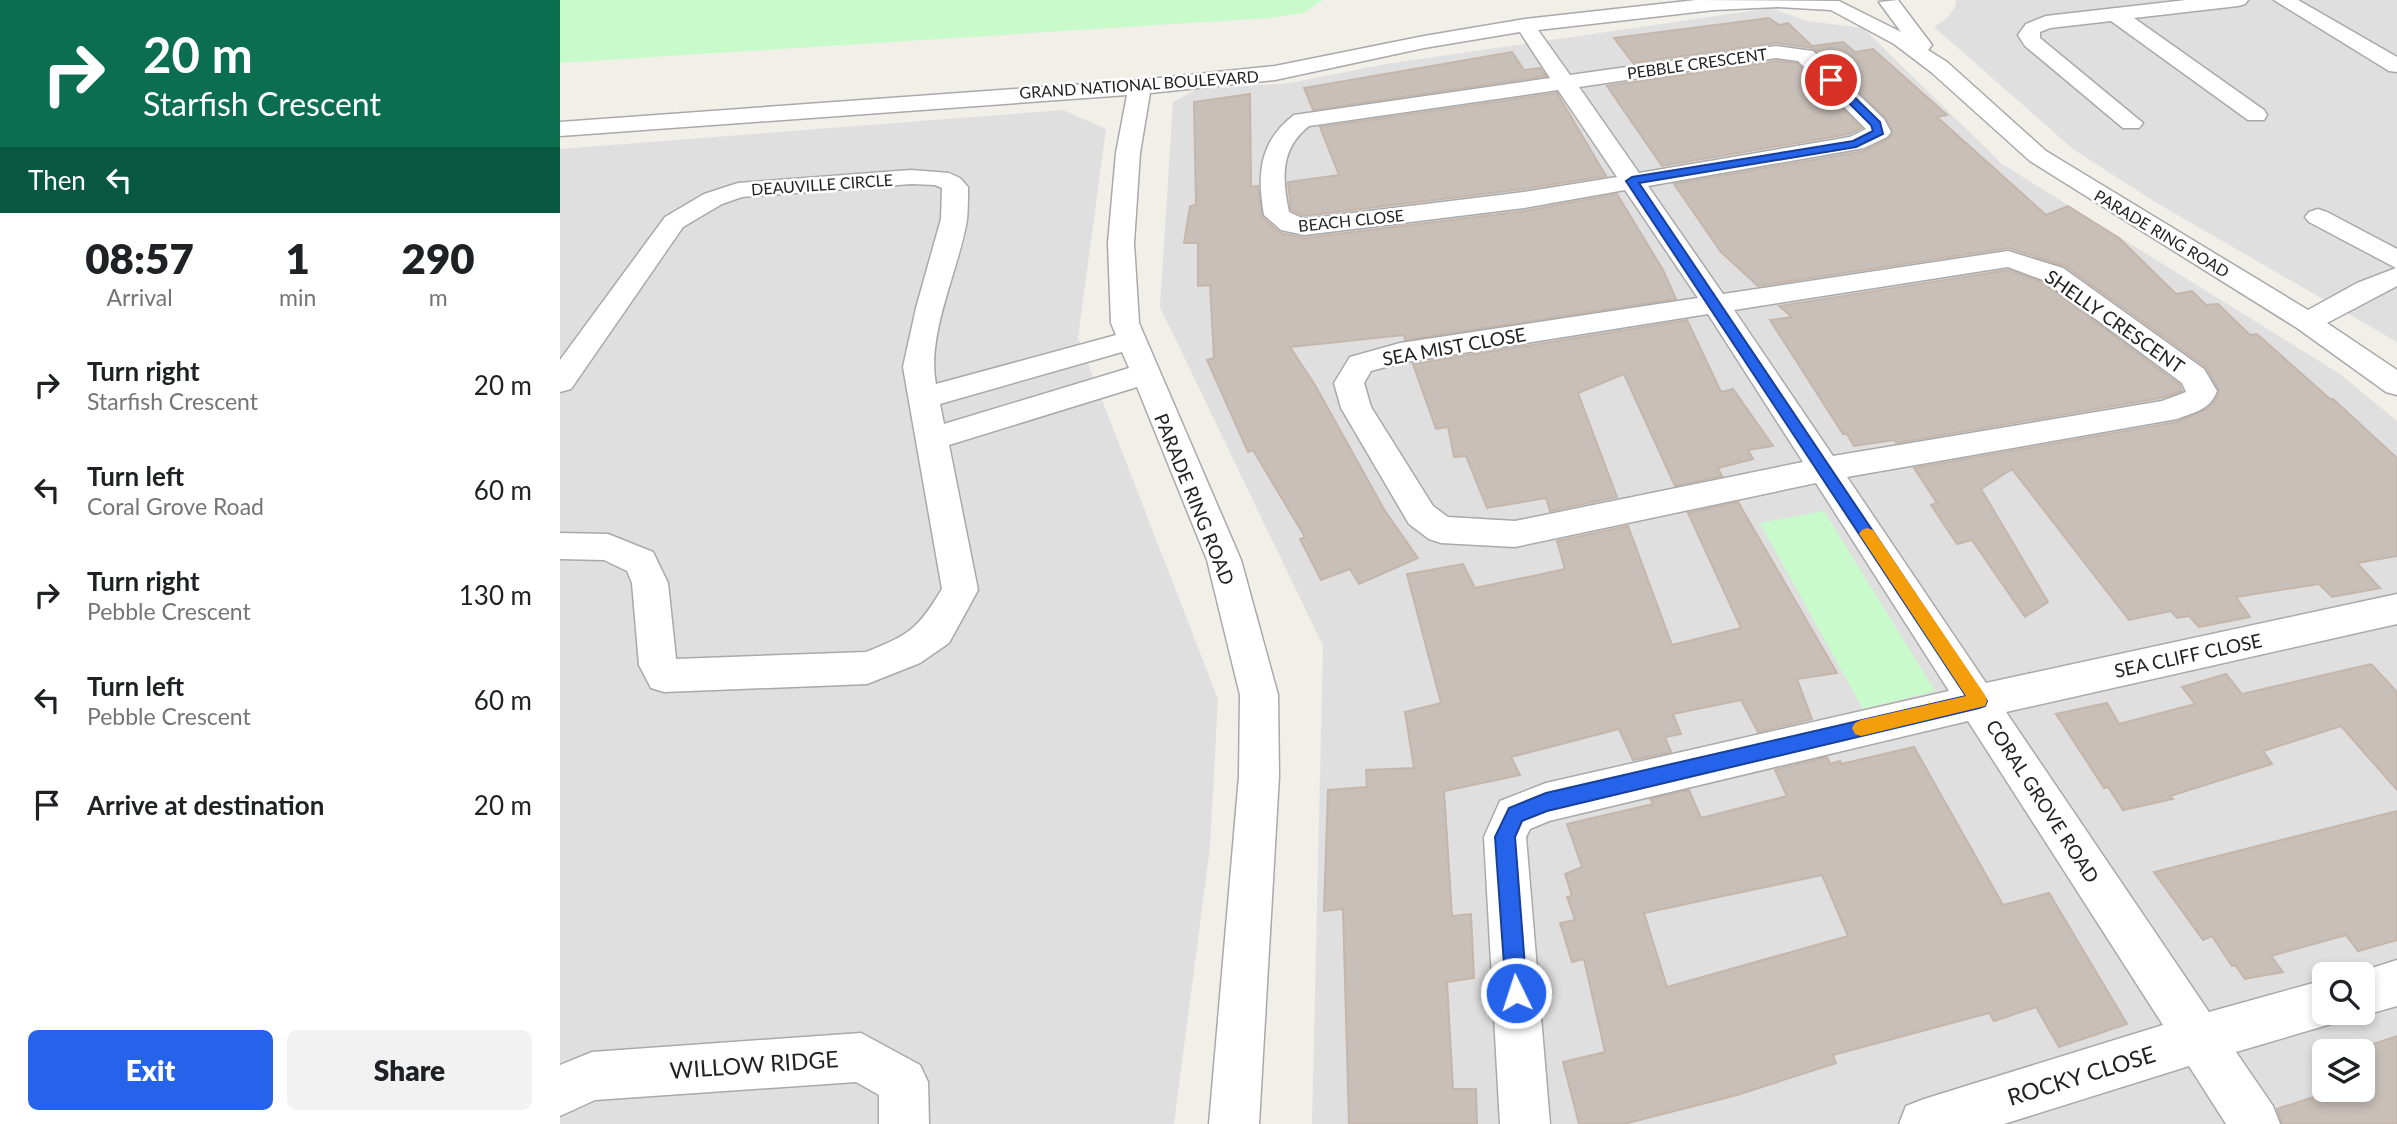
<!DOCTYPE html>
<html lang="en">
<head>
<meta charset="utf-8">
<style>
	:root { --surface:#fff; --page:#f2f2f2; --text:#202124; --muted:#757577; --accent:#2563eb }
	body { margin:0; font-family:Lato,sans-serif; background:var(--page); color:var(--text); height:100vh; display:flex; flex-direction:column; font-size:26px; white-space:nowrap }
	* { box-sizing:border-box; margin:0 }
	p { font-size:23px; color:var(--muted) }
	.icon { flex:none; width:38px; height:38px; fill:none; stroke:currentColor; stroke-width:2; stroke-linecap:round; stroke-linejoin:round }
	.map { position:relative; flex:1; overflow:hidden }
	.details { display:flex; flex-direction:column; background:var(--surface); width:560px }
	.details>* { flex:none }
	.guide { background:#0b6e4f; color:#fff; overflow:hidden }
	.buttons { position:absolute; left:1752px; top:962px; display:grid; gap:14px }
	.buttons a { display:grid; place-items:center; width:63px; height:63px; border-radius:10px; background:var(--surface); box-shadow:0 4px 10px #0003; font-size:35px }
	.pin { position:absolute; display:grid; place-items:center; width:60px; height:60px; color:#fff; margin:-30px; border:4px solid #fff; border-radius:50%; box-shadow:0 2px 7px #0007 }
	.me { position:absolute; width:77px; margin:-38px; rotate:356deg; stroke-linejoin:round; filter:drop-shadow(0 0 5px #0008) }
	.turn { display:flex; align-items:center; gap:24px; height:147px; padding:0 28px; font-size:32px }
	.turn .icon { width:91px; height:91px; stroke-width:2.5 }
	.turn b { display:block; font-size:49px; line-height:60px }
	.then { display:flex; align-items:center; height:66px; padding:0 28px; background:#0003; gap:14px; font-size:26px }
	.eta { display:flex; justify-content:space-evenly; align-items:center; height:119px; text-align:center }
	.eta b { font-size:42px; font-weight:800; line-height:49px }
	.primary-button { display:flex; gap:14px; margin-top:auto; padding:14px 28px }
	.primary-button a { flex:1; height:80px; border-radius:10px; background:var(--accent); color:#fff; font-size:28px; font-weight:800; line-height:80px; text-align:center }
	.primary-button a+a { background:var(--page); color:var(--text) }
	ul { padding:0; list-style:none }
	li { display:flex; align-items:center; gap:21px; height:105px; padding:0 28px }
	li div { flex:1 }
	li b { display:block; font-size:26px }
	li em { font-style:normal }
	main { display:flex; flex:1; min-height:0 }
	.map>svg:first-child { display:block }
	.residential { fill:#e0dfdf; fill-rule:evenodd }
	.park { fill:#c8facc }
	.building { fill:#c7bfb8; stroke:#c4b6ab; stroke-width:2; fill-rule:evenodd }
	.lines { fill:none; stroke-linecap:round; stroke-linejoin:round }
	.minor-casing { stroke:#a9a9a9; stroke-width:3 }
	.minor { fill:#fff; fill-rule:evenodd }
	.route { fill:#2563eb; stroke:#184099; stroke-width:2 }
	.slow { fill:#f59e0b }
	.labels { text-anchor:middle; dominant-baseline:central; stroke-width:5; stroke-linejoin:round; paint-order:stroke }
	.far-street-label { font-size:16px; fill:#222; stroke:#fff }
	.street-label { font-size:19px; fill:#222; stroke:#fff }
	.near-street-label { font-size:23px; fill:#222; stroke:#fff }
</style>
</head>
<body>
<main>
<section class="details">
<div class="guide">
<div class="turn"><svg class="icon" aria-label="right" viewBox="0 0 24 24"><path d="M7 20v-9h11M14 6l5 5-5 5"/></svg><div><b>20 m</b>Starfish Crescent</div></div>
<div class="then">Then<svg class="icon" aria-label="left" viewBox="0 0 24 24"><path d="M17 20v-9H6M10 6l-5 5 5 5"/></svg></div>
</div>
<div class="eta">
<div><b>08:57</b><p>Arrival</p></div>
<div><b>1</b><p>min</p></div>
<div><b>290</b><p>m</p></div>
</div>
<ul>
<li><svg class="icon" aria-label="right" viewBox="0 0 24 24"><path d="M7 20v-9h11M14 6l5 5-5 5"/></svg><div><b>Turn right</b><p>Starfish Crescent</p></div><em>20 m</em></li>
<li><svg class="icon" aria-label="left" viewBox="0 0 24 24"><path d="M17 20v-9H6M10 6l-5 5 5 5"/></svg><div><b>Turn left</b><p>Coral Grove Road</p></div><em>60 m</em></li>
<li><svg class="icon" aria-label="right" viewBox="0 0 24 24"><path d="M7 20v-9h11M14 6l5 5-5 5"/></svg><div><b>Turn right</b><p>Pebble Crescent</p></div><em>130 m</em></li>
<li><svg class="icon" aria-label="left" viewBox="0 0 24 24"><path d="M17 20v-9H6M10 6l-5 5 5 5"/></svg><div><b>Turn left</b><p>Pebble Crescent</p></div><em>60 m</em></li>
<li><svg class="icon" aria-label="arrive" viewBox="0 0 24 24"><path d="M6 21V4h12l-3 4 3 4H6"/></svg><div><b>Arrive at destination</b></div><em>20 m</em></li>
</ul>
<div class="primary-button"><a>Exit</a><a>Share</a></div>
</section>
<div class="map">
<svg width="1837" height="1124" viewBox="0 0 1837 1124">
	<rect width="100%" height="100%" fill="#f2efe9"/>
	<!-- residential -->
	<path class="residential" d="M 1396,0 L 1837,0 L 1837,342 L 1595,202 L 1513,149 L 1374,27 L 1387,18 L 1395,7 Z
		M 1211,8 L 1247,21 L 1303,28 L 1442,164 L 1780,374 L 1837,421 L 1837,1124 L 752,1124 L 763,646 L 600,307 L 613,102 L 635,90 L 730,83 L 826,64 ZM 1764,975 L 1802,975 L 1802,1013 L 1764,1013 ZM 1764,1052 L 1802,1052 L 1802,1090 L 1764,1090 Z
		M 503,110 L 546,129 L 518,338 L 658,699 L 650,847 L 614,1124 L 0,1124 L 0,149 Z"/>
	<!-- park -->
	<path class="park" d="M 0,0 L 763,0 L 744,13 L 710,18 L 0,63 Z
		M 1264,511 L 1375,691 L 1303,709 L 1200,523 Z"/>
	<!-- building -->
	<path class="building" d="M 1209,18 L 1219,25 L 1228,23 L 1252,46 L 1283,42 L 1295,52 L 1313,49 L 1387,115 L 1377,117 L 1486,215 L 1508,206 L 1559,238 L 1616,294 L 1632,291 L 1646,305 L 1658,304 L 1690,335 L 1697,334 L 1770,399 L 1773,399 L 1837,458 L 1837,556 L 1797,563 L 1820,588 L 1772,597 L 1759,584 L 1676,597 L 1690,617 L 1639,627 L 1629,616 L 1617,618 L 1611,611 L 1569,620 L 1452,469 L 1421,489 L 1488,602 L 1465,617 L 1412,540 L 1397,544 L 1371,505 L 1377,503 L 1354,468 L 1617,422 L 1647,409 L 1656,399 L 1659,390 L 1646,367 L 1505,266 L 1449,248 L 1198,286 L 1161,252 L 1114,184 L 1304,151 L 1328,139 L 1333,134 L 1326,118 L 1253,48 L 1216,43 L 1073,63 L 1054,38 Z
		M 952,52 L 964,70 L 980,68 L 986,76 L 753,110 L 744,88 Z
		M 1216,61 L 1237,63 L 1302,128 L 1289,134 L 1102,166 L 1047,86 Z
		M 997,93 L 1046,176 L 964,189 L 744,216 L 731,210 L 728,182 L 779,175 L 760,127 Z
		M 690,94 L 691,187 L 698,186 L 702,217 L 720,233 L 744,238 L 964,211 L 1057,194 L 1103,270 L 1116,299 L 845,340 L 844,335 L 730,347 L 755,385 L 825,511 L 858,558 L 799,584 L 790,569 L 761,580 L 740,539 L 745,537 L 693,450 L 688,452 L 647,360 L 654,358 L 650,285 L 638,286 L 638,243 L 624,243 L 630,206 L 636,205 L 634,102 Z
		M 1448,270 L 1482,282 L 1620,385 L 1622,391 L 1601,398 L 1336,443 L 1334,440 L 1294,446 L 1287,434 L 1283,434 L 1210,320 L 1232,317 L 1219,306 Z
		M 1127,320 L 1161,392 L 1173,389 L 1213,446 L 1188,450 L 1193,459 L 1158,468 L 1162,476 L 1115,486 L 1064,374 L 1018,393 L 1057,497 L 990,511 L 986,498 L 927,508 L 906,456 L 894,457 L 888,427 L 876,429 L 853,364 Z
		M 1178,502 L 1277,673 L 1237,679 L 1252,719 L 1198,732 L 1181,700 L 1113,714 L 1121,734 L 1105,737 L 1111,752 L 1073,760 L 1059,729 L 951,757 L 960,775 L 884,791 L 892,916 L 911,914 L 914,978 L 887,982 L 893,1089 L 916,1089 L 917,1124 L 789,1124 L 783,909 L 764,911 L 768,790 L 807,787 L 806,770 L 854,768 L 845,712 L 881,703 L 847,574 L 903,564 L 915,588 L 1005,569 L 997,541 L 1068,526 L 1112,645 L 1181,628 L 1128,513 Z
		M 1811,664 L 1837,692 L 1837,790 L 1781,726 L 1703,751 L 1712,764 L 1610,796 L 1613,799 L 1563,810 L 1548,787 L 1544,788 L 1496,714 L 1547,703 L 1559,724 L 1635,704 L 1622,687 L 1666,674 L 1682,694 Z
		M 1354,747 L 1443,905 L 1489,893 L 1567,1024 L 1499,1047 L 1476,1007 L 1434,1021 L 1429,1013 L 1273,1055 L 1276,1063 L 1177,1095 L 1064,1124 L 1019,1124 L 1003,1062 L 1045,1052 L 1024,959 L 1012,962 L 1000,923 L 1015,920 L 1007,897 L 1012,896 L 1005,874 L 1022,867 L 1007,824 L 1093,804 L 1090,799 L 1129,790 L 1141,818 L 1227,796 L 1215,770 L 1267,757 L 1270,764 L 1280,761 L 1281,764 ZM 1262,875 L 1288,936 L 1107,987 L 1084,913 Z
		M 1837,811 L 1837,940 L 1798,951 L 1786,935 L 1711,956 L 1723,972 L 1685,979 L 1675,965 L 1672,966 L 1652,936 L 1643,940 L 1594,872 Z
		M 1837,1036 L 1837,1124 L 1722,1124 L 1717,1109 L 1775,1090 L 1802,1090 L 1802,1081 L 1811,1078 L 1802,1066 L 1802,1052 L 1793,1051 Z"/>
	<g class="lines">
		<!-- minor casing -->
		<g class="minor-casing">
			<path id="minor" d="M 1136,0 L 1279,1 L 1341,32 L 1319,2 L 1338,0 L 1372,45 L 1368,50 L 1387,62 L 1486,151 L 1748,310 L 1797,283 L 1836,268 L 1749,222 L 1745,217 L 1749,212 L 1758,209 L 1767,212 L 1837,249 L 1837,286 L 1767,323 L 1837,370 L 1837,395 L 1826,392 L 1737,328 L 1470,161 L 1371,72 L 1334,44 L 1271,10 L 1217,7 L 1154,10 L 978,30 L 1010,75 L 1216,46 L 1245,50 L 1253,51 L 1324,119 L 1331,132 L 1327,137 L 1304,148 L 1088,186 L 1163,294 L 1448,251 L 1503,268 L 1644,369 L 1657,391 C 1650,410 1635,412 1617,419 L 1287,477 L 1426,683 L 1837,594 L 1837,624 L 1446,712 L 1649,1012 L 1764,980 L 1764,1013 L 1784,1013 L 1781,1021 L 1676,1052 L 1713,1106 L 1720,1124 L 1666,1124 L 1629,1066 L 1444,1124 L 1339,1124 L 1346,1106 L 1364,1099 L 1603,1025 L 1408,721 L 989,821 L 970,829 L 966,837 L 990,1124 L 940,1124 L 924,837 L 940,801 L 986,783 L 1389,691 L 1256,483 L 955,547 L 881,543 L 869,539 L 849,524 L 781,408 L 774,383 L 790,357 L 840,343 L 1138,298 L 1065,190 L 964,208 L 744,235 L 721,230 L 704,215 C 697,174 699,142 734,115 L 990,78 L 960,32 L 864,48 L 715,80 L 590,93 L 580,153 L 574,243 L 579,323 L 681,560 L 718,695 L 719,776 L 699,1124 L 649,1124 L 679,776 L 680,695 L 647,560 L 577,387 L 389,445 L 418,590 L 389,643 L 360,663 L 307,684 L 104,692 L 91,688 L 79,665 L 72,583 L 67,571 L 44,560 L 0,559 L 0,533 L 48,534 L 93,552 L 108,583 L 116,659 L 306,652 C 349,635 358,629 382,589 L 343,367 L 356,308 L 381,219 L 382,188 L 375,185 L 351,184 L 182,197 L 162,204 L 123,227 L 11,389 L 0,392 L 0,360 L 105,217 L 144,194 L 178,183 L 351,170 L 389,173 L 400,178 L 408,187 C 408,198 408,209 407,220 C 399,269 366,335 376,384 L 556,335 L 551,323 L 548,243 L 556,153 L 567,95 L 0,136 L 0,122 L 580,80 L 715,66 L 864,36 L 965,19 ZM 1216,58 L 1238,61 L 1306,129 L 1290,137 L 1079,173 L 1019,87 ZM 998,90 L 1057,177 L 964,192 L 744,219 L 729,212 C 722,178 720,149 749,126 ZM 1448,267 L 1483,280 L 1622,383 L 1626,392 L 1602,401 L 1273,456 L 1174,310 ZM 1148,314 L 1243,462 L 955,521 L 888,517 L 873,506 L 811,407 L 804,383 L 811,371 L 840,363 ZM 562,352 L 569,368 L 384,424 L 380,404 Z
				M 1626,0 L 1688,0 L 1685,4 L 1678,6 L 1574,18 L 1704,110 L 1707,115 L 1704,120 L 1688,120 L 1551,21 L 1490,28 L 1480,32 L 1480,38 L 1583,123 L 1579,128 L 1563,128 L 1465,46 L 1458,35 L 1466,24 L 1486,16 Z
				M 1714,0 L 1738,0 L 1837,57 L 1837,72 L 1829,71 Z
				M 1837,960 L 1837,1006 L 1802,1016 L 1794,1013 L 1802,1013 L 1802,975 L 1790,975 Z
				M 301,1033 L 360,1065 L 368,1082 L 369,1124 L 319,1124 L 319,1095 L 296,1082 L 35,1100 L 0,1116 L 0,1065 L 32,1052 Z"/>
		</g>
		<!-- minor -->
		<use href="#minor" class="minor"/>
	</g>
	<!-- route -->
	<path class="route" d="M 1268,78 L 1275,78 L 1320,122 L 1323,134 L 1296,147 L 1079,183 L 1427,701 L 1425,706 L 1419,708 L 987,811 L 962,821 L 955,837 L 967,993 L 964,1000 L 956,1003 L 949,1000 L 946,993 L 935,837 L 949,808 L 986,793 L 1406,696 L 1066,181 L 1072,177 L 1293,141 L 1313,131 L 1311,125 L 1268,82 Z"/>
	<!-- slow -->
	<path class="slow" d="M 1307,528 L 1313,530 L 1425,695 L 1427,701 L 1425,706 L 1301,736 L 1295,734 L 1292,728 L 1295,723 L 1301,720 L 1406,696 L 1302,538 L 1299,534 L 1302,530 Z"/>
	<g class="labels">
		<!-- far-street labels -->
		<g class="far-street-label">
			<text transform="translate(1137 63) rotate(-8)">PEBBLE CRESCENT</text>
			<text transform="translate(579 84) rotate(-4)">GRAND NATIONAL BOULEVARD</text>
			<text transform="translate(262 184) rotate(-4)">DEAUVILLE CIRCLE</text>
			<text transform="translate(791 220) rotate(-6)">BEACH CLOSE</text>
			<text transform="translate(1602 233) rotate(31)">PARADE RING ROAD</text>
		</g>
		<!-- street labels -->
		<g class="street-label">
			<text transform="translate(1555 321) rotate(35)">SHELLY CRESCENT</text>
			<text transform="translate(894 346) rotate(-10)">SEA MIST CLOSE</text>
			<text transform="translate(635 499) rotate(68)">PARADE RING ROAD</text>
			<text transform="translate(1628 655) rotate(-12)">SEA CLIFF CLOSE</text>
			<text transform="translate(1483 801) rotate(57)">CORAL GROVE ROAD</text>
		</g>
		<!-- near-street labels -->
		<g class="near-street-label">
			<text transform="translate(194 1064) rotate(-4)">WILLOW RIDGE</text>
			<text transform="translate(1521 1075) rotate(-17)">ROCKY CLOSE</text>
		</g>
	</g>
</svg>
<div class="buttons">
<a><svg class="icon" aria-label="search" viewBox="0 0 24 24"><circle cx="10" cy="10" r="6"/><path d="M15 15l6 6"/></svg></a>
<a><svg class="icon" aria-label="layers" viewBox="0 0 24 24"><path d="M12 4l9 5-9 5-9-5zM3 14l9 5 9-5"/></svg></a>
</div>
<div class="pin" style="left:1271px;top:80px;background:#d93025"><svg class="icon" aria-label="arrive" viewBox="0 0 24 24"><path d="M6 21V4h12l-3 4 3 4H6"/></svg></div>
<svg class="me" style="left:956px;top:993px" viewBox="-20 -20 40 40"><circle r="17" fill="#2563eb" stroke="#fff" stroke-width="3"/><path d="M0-11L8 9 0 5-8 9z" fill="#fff"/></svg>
</div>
</main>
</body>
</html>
